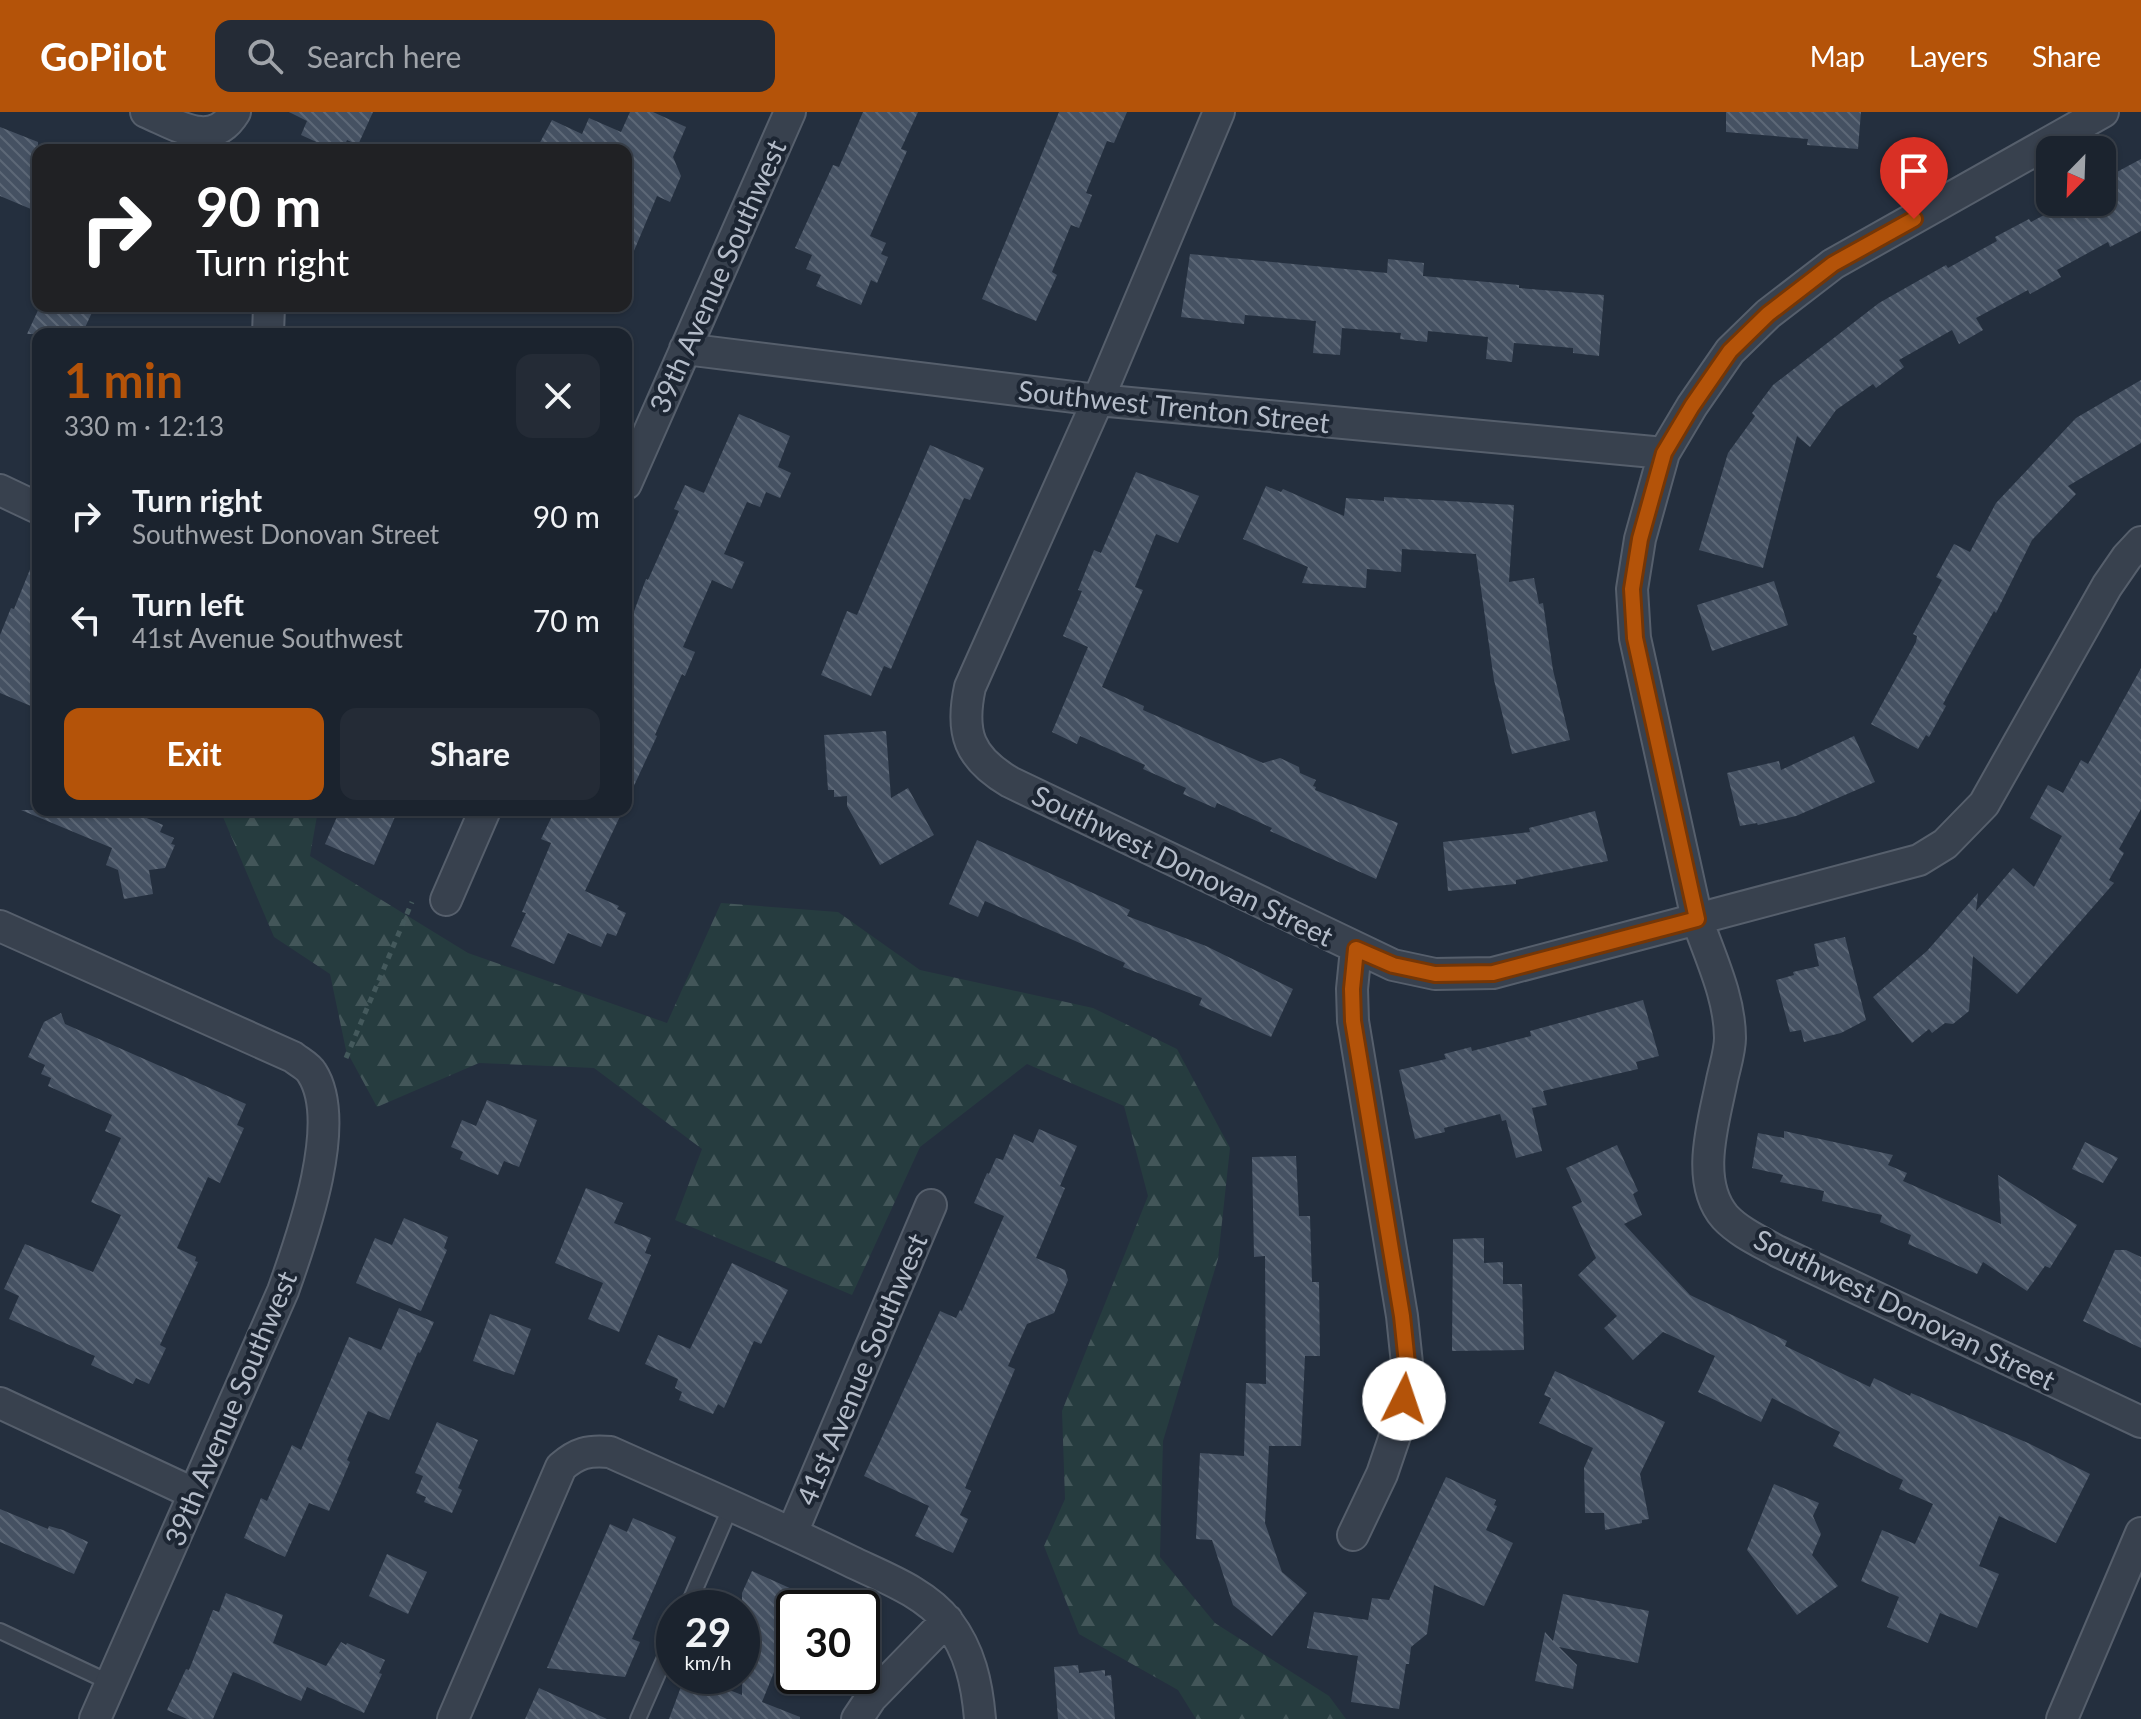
<!DOCTYPE html>
<html lang="en">
<head>
<meta charset="utf-8">
<style>
	:root { --surface:#1b232e; --page:#242b36; --text:#f1f3f6; --muted:#a0a4aa; --line:#39404a; --accent:#b45309 }
	body { margin:0; font-family:Lato,sans-serif; background:var(--page); color:var(--text); height:100vh; display:flex; flex-direction:column; font-size:30px; white-space:nowrap }
	* { box-sizing:border-box; margin:0 }
	p { font-size:26px; color:var(--muted) }
	.icon { flex:none; width:44px; height:44px; fill:none; stroke:currentColor; stroke-width:2; stroke-linecap:round; stroke-linejoin:round }
	.map { position:relative; flex:1; overflow:hidden }
	.details { position:absolute; left:32px; top:216px; width:600px; height:488px; display:flex; flex-direction:column; background:var(--surface); border-radius:16px; box-shadow:0 2px 6px #0004,0 0 0 2px var(--line) }
	.details>* { flex:none }
	.banner { position:absolute; left:32px; top:32px; width:600px; height:168px; border-radius:16px; box-shadow:0 2px 6px #0004,0 0 0 2px var(--line); background:#202124; color:#fff; overflow:hidden }
	.needle { width:52px; rotate:203deg }
	.fabs { position:absolute; left:2036px; top:24px; display:grid; gap:16px }
	.fabs a { display:grid; place-items:center; width:80px; height:80px; border-radius:16px; background:var(--surface); box-shadow:0 2px 6px #0004,0 0 0 2px var(--line); font-size:40px }
	.speed { position:absolute; left:656px; top:1478px; display:flex; gap:16px; font-size:40px; font-weight:700; text-align:center }
	.speed>* { display:grid; place-content:center; width:104px; height:104px; border-radius:50%; background:var(--surface); box-shadow:0 2px 6px #0004,0 0 0 2px var(--line); line-height:1 }
	.speed small { font-size:20px; font-weight:400 }
	.speed .limit { border:4px solid #111; border-radius:12px; background:#fff; color:#111 }
	.pin { position:absolute; display:grid; place-items:center; width:68px; height:68px; color:#fff; margin:-82px -34px; border-radius:50% 50% 50% 0; rotate:-45deg; box-shadow:0 0 8px #0007 }
	.pin .icon { rotate:45deg }
	.me { position:absolute; width:88px; margin:-44px; rotate:4deg; stroke-linejoin:round; filter:drop-shadow(0 0 6px #0008) }
	.turn { display:flex; align-items:center; gap:28px; height:168px; padding:0 32px; font-size:36px }
	.turn .icon { width:104px; height:104px; stroke-width:2.5 }
	.turn b { display:block; font-size:56px; line-height:68px }
	.round { display:grid; place-items:center; flex:none; width:84px; height:84px; border-radius:16px; background:var(--page) }
	.headline { display:flex; align-items:center; justify-content:space-between; height:136px; padding:0 32px }
	h1 { font-size:48px; font-weight:700; line-height:60px; color:var(--accent) }
	.action { display:flex; gap:16px; margin-top:auto; padding:16px 32px }
	.action a { flex:1; height:92px; border-radius:16px; background:var(--accent); color:#fff; font-size:32px; font-weight:700; line-height:92px; text-align:center }
	.action a+a { background:var(--page); color:var(--text) }
	ul { padding:0; list-style:none }
	li { display:flex; align-items:center; gap:24px; height:104px; padding:0 32px }
	li div { flex:1 }
	li b { display:block; font-size:30px }
	li em { font-style:normal }
	header { display:flex; align-items:center; gap:48px; box-sizing:border-box; height:112px; padding:0 40px; background:var(--accent); color:#fff }
	header strong { font-size:38px }
	nav { display:flex; gap:44px; margin-inline-start:auto; font-size:28px }
	.search { width:560px; height:72px; background:var(--page); display:flex; align-items:center; gap:20px; box-sizing:border-box; padding:0 28px; border-radius:16px; color:var(--muted); font-size:30px }
	.map>svg:first-child { display:block }
	.forest { fill:url(#forest-firs) }
	.building { fill:url(#building-back-hatch) }
	.lines { fill:none; stroke-linecap:round; stroke-linejoin:round }
	.service-casing { stroke:#565f6c; stroke-width:18 }
	.minor-casing { stroke:#565f6c; stroke-width:34 }
	.path { stroke:#44595c; stroke-width:5; stroke-dasharray:6 6; stroke-linecap:butt }
	.service { stroke:#38414e; stroke-width:14 }
	.minor { stroke:#38414e; stroke-width:30 }
	.route-casing { stroke:#753606; stroke-width:20 }
	.route { stroke:#b45309; stroke-width:14 }
	.labels { text-anchor:middle; dominant-baseline:central; stroke-width:8; stroke-linejoin:round; paint-order:stroke }
	.street-label { font-size:28px; fill:#b4bcc9; stroke:#1d2633 }
</style>
</head>
<body>
<header>
<strong>GoPilot</strong>
<div class="search"><svg class="icon" aria-label="search" viewBox="0 0 24 24"><circle cx="10" cy="10" r="6"/><path d="M15 15l6 6"/></svg>Search here</div>
<nav><a>Map</a><a>Layers</a><a>Share</a></nav>
</header>
<div class="map">
<svg width="2141" height="1607" viewBox="0 0 2141 1607">
	<defs>
		<pattern id="forest-firs" width="22" height="20" patternUnits="userSpaceOnUse" patternTransform="scale(2)"><rect width="22" height="20" fill="#263c3f"/><path d="M5 1l3.5 6h-7zM16 11l3.5 6h-7z" fill="#435659"/></pattern>
		<pattern id="building-back-hatch" width="6" height="6" patternUnits="userSpaceOnUse" patternTransform="scale(2)"><rect width="6" height="6" fill="#455162"/><path d="M-1 5l2 2M0 0l6 6M5-1l2 2" fill="none" stroke="#5d6877"/></pattern>
	</defs>
	<rect width="100%" height="100%" fill="#242f3e"/>
	<!-- forest -->
	<path class="forest" d="M 220,698 L 318,698 L 310,744 L 468,841 L 667,911 L 721,791 L 838,800 L 920,858 L 1093,896 L 1177,937 L 1230,1036 L 1218,1147 L 1163,1329 L 1160,1445 L 1215,1511 L 1329,1584 L 1346,1607 L 1196,1607 L 1178,1578 L 1079,1522 L 1044,1434 L 1065,1387 L 1062,1299 L 1148,1084 L 1124,994 L 1027,952 L 920,1035 L 852,1183 L 675,1108 L 702,1037 L 594,956 L 479,951 L 377,995 L 346,938 L 330,862 L 274,825 Z"/>
	<!-- building -->
	<path class="building" d="M 289,0 L 373,0 L 358,33 L 347,28 L 343,38 L 334,38 L 301,23 L 307,9 Z
		M 630,0 L 653,0 L 686,15 L 673,45 L 681,64 L 670,90 L 657,84 L 626,158 L 626,38 L 536,38 L 552,8 L 582,22 L 589,6 L 621,20 Z
		M 863,0 L 918,0 L 901,37 L 907,39 L 870,124 L 886,131 L 881,142 L 888,145 L 877,171 L 871,168 L 861,193 L 816,174 L 821,163 L 806,157 L 812,143 L 795,136 L 833,53 L 839,55 Z
		M 1059,0 L 1127,0 L 1114,31 L 1107,29 L 1086,81 L 1092,83 L 1079,116 L 1071,113 L 1052,160 L 1057,163 L 1036,209 L 982,187 Z
		M 1726,0 L 1861,0 L 1858,37 L 1807,33 L 1808,27 L 1726,20 Z
		M 0,15 L 38,30 L 38,100 L 0,84 Z
		M 2141,47 L 2141,119 L 2110,135 L 2108,130 L 2057,158 L 2061,165 L 2030,182 L 2028,178 L 1976,206 L 1983,218 L 1959,232 L 1952,218 L 1899,248 L 1904,255 L 1876,276 L 1873,272 L 1836,298 L 1810,335 L 1797,324 L 1763,456 L 1699,438 L 1728,341 L 1755,304 L 1752,301 L 1773,273 L 1879,191 L 1946,153 L 1948,156 L 1997,129 L 1995,125 L 2029,107 L 2031,110 L 2068,90 L 2102,90 L 2102,68 Z
		M 1190,142 L 1387,161 L 1388,147 L 1424,151 L 1423,164 L 1519,173 L 1519,176 L 1604,183 L 1599,244 L 1573,241 L 1573,236 L 1514,231 L 1512,250 L 1486,247 L 1488,225 L 1428,219 L 1427,230 L 1400,227 L 1401,221 L 1342,216 L 1340,243 L 1313,241 L 1316,209 L 1245,203 L 1244,212 L 1181,205 Z
		M 40,194 L 95,194 L 82,222 L 27,222 Z
		M 2141,268 L 2141,331 L 2068,374 L 2076,382 L 2032,428 L 1996,501 L 1994,499 L 1943,592 L 1946,594 L 1929,625 L 1926,623 L 1918,637 L 1871,612 L 1916,530 L 1917,524 L 1913,522 L 1942,468 L 1936,465 L 1954,432 L 1970,440 L 1996,391 L 2076,306 Z
		M 739,302 L 790,324 L 778,355 L 791,361 L 780,386 L 766,380 L 760,395 L 747,390 L 724,442 L 744,450 L 732,477 L 712,468 L 683,535 L 695,540 L 685,564 L 682,562 L 655,623 L 657,624 L 626,691 L 626,521 L 646,467 L 648,468 L 679,399 L 674,397 L 685,373 L 704,381 Z
		M 930,333 L 984,356 L 970,388 L 964,386 L 891,557 L 884,554 L 871,584 L 821,563 L 847,499 L 857,503 Z
		M 1136,360 L 1199,384 L 1178,431 L 1156,422 L 1135,475 L 1143,478 L 1102,575 L 1144,594 L 1143,598 L 1263,651 L 1280,646 L 1299,655 L 1300,661 L 1316,668 L 1313,674 L 1316,675 L 1315,678 L 1398,711 L 1376,767 L 1270,719 L 1272,716 L 1217,691 L 1215,696 L 1183,682 L 1186,676 L 1143,657 L 1145,653 L 1080,624 L 1077,632 L 1052,620 L 1088,535 L 1063,524 L 1082,479 L 1078,478 L 1094,438 L 1101,441 Z
		M 1266,374 L 1281,380 L 1283,377 L 1344,404 L 1346,386 L 1384,389 L 1384,385 L 1514,393 L 1509,470 L 1534,466 L 1539,492 L 1543,491 L 1553,558 L 1570,628 L 1512,642 L 1494,568 L 1476,442 L 1402,437 L 1401,460 L 1367,457 L 1366,476 L 1302,471 L 1308,455 L 1243,427 Z
		M 37,440 L 38,440 L 38,597 L 0,581 L 0,523 L 11,496 L 14,497 Z
		M 1774,469 L 1788,513 L 1712,539 L 1697,493 Z
		M 2141,556 L 2141,697 L 2119,737 L 2124,741 L 2109,768 L 2114,771 L 2017,882 L 1973,844 L 1969,899 L 1953,912 L 1945,911 L 1932,921 L 1929,917 L 1912,931 L 1873,885 L 1927,839 L 1978,781 L 1976,799 L 2013,756 L 2034,775 L 2062,724 L 2030,706 L 2048,673 L 2063,681 L 2081,648 L 2088,652 Z
		M 886,619 L 891,686 L 908,676 L 934,723 L 880,753 L 847,694 L 847,684 L 834,685 L 834,678 L 828,678 L 824,623 Z
		M 1854,624 L 1875,670 L 1796,704 L 1758,713 L 1757,711 L 1740,714 L 1727,661 L 1779,649 L 1781,658 Z
		M 21,698 L 128,698 L 163,713 L 160,720 L 174,726 L 171,732 L 175,733 L 165,756 L 149,758 L 153,782 L 124,787 L 118,758 L 106,753 L 112,736 Z
		M 340,698 L 398,698 L 374,753 L 325,732 Z
		M 555,698 L 623,698 L 585,779 L 619,794 L 617,797 L 626,801 L 616,824 L 607,821 L 601,835 L 568,821 L 554,852 L 511,834 L 526,801 L 522,800 L 551,731 L 541,727 Z
		M 1595,699 L 1608,749 L 1516,768 L 1516,772 L 1448,779 L 1443,730 L 1530,720 L 1529,716 Z
		M 977,728 L 1130,798 L 1127,804 L 1206,834 L 1293,877 L 1271,925 L 1199,893 L 1202,886 L 1123,855 L 1125,851 L 985,789 L 978,805 L 949,792 Z
		M 1845,825 L 1866,908 L 1841,921 L 1804,930 L 1801,918 L 1790,920 L 1776,868 L 1794,863 L 1793,860 L 1819,854 L 1814,832 Z
		M 1643,888 L 1659,944 L 1636,950 L 1638,957 L 1543,979 L 1547,993 L 1532,996 L 1542,1039 L 1516,1046 L 1506,1008 L 1502,1009 L 1500,1002 L 1444,1016 L 1445,1020 L 1415,1027 L 1399,958 L 1446,947 L 1444,942 L 1471,935 L 1472,939 L 1531,924 L 1530,919 Z
		M 61,901 L 65,912 L 246,992 L 237,1013 L 244,1016 L 220,1071 L 208,1065 L 177,1136 L 196,1145 L 195,1149 L 198,1150 L 160,1233 L 166,1236 L 149,1272 L 136,1266 L 133,1272 L 91,1253 L 95,1244 L 9,1207 L 19,1184 L 4,1177 L 25,1132 L 93,1160 L 121,1103 L 91,1090 L 121,1026 L 105,1019 L 112,1003 L 48,974 L 51,966 L 41,962 L 45,953 L 28,945 L 44,910 Z
		M 487,988 L 537,1008 L 519,1055 L 504,1049 L 498,1063 L 460,1047 L 463,1040 L 451,1035 L 462,1008 L 476,1014 Z
		M 1039,1017 L 1077,1034 L 1060,1074 L 1065,1076 L 1036,1146 L 1065,1158 L 1068,1168 L 1054,1201 L 1027,1212 L 1008,1254 L 1015,1257 L 965,1376 L 971,1379 L 960,1403 L 968,1407 L 953,1441 L 915,1424 L 929,1394 L 864,1364 L 940,1199 L 956,1206 L 960,1198 L 962,1199 L 1004,1104 L 974,1091 L 987,1061 L 989,1062 L 996,1046 L 1003,1048 L 1014,1022 L 1033,1031 Z
		M 1784,1019 L 1893,1043 L 1888,1053 L 1907,1061 L 1903,1069 L 2001,1112 L 1998,1063 L 2077,1113 L 2050,1156 L 2045,1154 L 2027,1179 L 1983,1150 L 1977,1162 L 1908,1132 L 1911,1123 L 1880,1110 L 1882,1103 L 1822,1089 L 1824,1079 L 1780,1070 L 1783,1063 L 1752,1056 L 1758,1021 L 1784,1026 Z
		M 2085,1030 L 2118,1046 L 2103,1071 L 2072,1057 Z
		M 1617,1033 L 1638,1079 L 1633,1082 L 1642,1103 L 1624,1112 L 1690,1183 L 1787,1229 L 1785,1234 L 1870,1275 L 1874,1266 L 1910,1284 L 1911,1281 L 2028,1331 L 2090,1362 L 2056,1431 L 1999,1404 L 1979,1454 L 1999,1462 L 1977,1516 L 1940,1501 L 1928,1531 L 1887,1515 L 1899,1485 L 1861,1469 L 1882,1418 L 1915,1432 L 1933,1392 L 1899,1377 L 1903,1368 L 1833,1334 L 1840,1320 L 1772,1286 L 1761,1310 L 1698,1280 L 1715,1244 L 1663,1220 L 1633,1248 L 1604,1216 L 1617,1204 L 1578,1163 L 1596,1146 L 1572,1095 L 1582,1090 L 1566,1056 Z
		M 1296,1044 L 1299,1104 L 1310,1104 L 1312,1170 L 1319,1170 L 1320,1244 L 1305,1244 L 1301,1334 L 1269,1334 L 1265,1411 L 1282,1460 L 1307,1481 L 1272,1524 L 1233,1493 L 1212,1428 L 1196,1427 L 1200,1341 L 1244,1344 L 1246,1271 L 1266,1272 L 1265,1144 L 1254,1145 L 1252,1045 Z
		M 586,1076 L 623,1091 L 614,1111 L 651,1126 L 645,1141 L 651,1143 L 619,1220 L 588,1207 L 603,1171 L 555,1151 Z
		M 404,1106 L 448,1125 L 444,1136 L 447,1138 L 421,1199 L 356,1171 L 375,1126 L 392,1133 Z
		M 1484,1126 L 1484,1151 L 1503,1150 L 1503,1172 L 1522,1172 L 1524,1238 L 1452,1239 L 1453,1127 Z
		M 2115,1138 L 2126,1138 L 2141,1145 L 2141,1236 L 2083,1209 Z
		M 732,1151 L 788,1178 L 761,1232 L 754,1229 L 724,1296 L 718,1292 L 713,1302 L 679,1288 L 682,1280 L 675,1276 L 678,1267 L 645,1252 L 658,1223 L 690,1237 Z
		M 399,1196 L 434,1210 L 420,1241 L 418,1240 L 389,1308 L 368,1299 L 347,1348 L 350,1350 L 329,1399 L 309,1391 L 285,1445 L 244,1426 L 261,1386 L 267,1389 L 292,1333 L 301,1338 L 349,1225 L 381,1238 Z
		M 490,1202 L 531,1217 L 514,1263 L 473,1249 Z
		M 1555,1259 L 1665,1310 L 1640,1362 L 1649,1407 L 1642,1408 L 1642,1411 L 1605,1418 L 1604,1401 L 1585,1401 L 1584,1356 L 1593,1336 L 1539,1311 L 1551,1286 L 1544,1283 Z
		M 437,1310 L 478,1328 L 458,1376 L 462,1378 L 452,1401 L 424,1390 L 426,1385 L 416,1381 L 423,1364 L 415,1361 Z
		M 1446,1365 L 1496,1388 L 1494,1393 L 1497,1394 L 1486,1418 L 1513,1431 L 1484,1494 L 1434,1473 L 1427,1522 L 1411,1535 L 1409,1552 L 1406,1552 L 1399,1597 L 1351,1590 L 1358,1544 L 1307,1536 L 1314,1500 L 1368,1508 L 1372,1486 L 1389,1488 Z
		M 1774,1372 L 1819,1391 L 1813,1404 L 1821,1422 L 1812,1443 L 1838,1474 L 1797,1503 L 1747,1438 Z
		M 0,1397 L 48,1417 L 49,1414 L 63,1418 L 88,1430 L 74,1462 L 0,1430 Z
		M 633,1406 L 676,1425 L 632,1527 L 640,1530 L 625,1565 L 547,1556 L 610,1412 L 627,1420 Z
		M 387,1442 L 427,1460 L 408,1502 L 369,1484 Z
		M 752,1459 L 794,1478 L 794,1522 L 777,1561 L 774,1560 L 762,1590 L 800,1605 L 800,1607 L 669,1607 L 685,1564 L 694,1564 L 742,1583 L 742,1481 Z
		M 226,1481 L 283,1503 L 273,1531 L 326,1554 L 341,1530 L 346,1533 L 347,1531 L 385,1548 L 379,1561 L 382,1562 L 364,1601 L 307,1575 L 301,1589 L 233,1560 L 213,1607 L 187,1607 L 167,1598 L 186,1557 L 189,1558 L 213,1498 L 219,1500 Z
		M 1563,1482 L 1649,1499 L 1638,1551 L 1559,1535 L 1577,1553 L 1573,1577 L 1535,1569 L 1545,1520 L 1553,1529 Z
		M 1078,1553 L 1079,1561 L 1105,1558 L 1105,1564 L 1111,1563 L 1115,1607 L 1058,1607 L 1054,1555 Z
		M 539,1576 L 607,1607 L 525,1607 Z"/>
	<g class="lines">
		<!-- service casing -->
		<g class="service-casing">
			<path id="service" d="M 687,1496 L 731,1394
				M 0,1519 L 111,1571
				M 638,1607 L 674,1525"/>
		</g>
		<!-- minor casing -->
		<g class="minor-casing">
			<path id="minor" d="M 146,0 C 177,13 212,38 235,0
				M 1219,0 L 1098,288 L 970,575 C 960,621 969,646 1010,670 L 1393,853 L 1435,862 L 1493,861 L 1697,807 C 1710,845 1730,885 1730,926 C 1730,939 1725,954 1722,968 C 1714,1009 1694,1069 1725,1105 C 1739,1120 1759,1129 1777,1139 L 2141,1310
				M 2103,0 L 1833,152 L 1768,202 L 1730,239 L 1692,294 L 1664,341 L 1640,427 L 1632,477 L 1635,526 L 1697,807 L 1919,748 L 1945,732 L 1984,692 L 2107,474 L 2127,445 L 2141,430
				M 268,222 L 269,194
				M 685,237 L 1098,288 L 1664,341
				M 626,372 L 790,0
				M 0,378 L 38,396
				M 446,788 L 485,698
				M 0,814 L 293,945 C 299,950 308,954 312,961 C 344,1011 301,1128 283,1179 L 95,1607
				M 0,1291 L 193,1381
				M 792,1421 L 931,1093
				M 1353,1423 L 1382,1362 L 1399,1312 L 1408,1261 L 1402,1204 L 1353,909 L 1352,877 L 1356,837
				M 453,1607 L 561,1355 C 577,1341 588,1338 610,1340 C 690,1376 771,1410 850,1449 C 883,1465 925,1480 948,1510 C 970,1539 977,1571 980,1607
				M 857,1607 L 871,1586 L 947,1508
				M 2062,1607 L 2141,1421"/>
		</g>
		<!-- path -->
		<path class="path" d="M 346,946 L 412,790"/>
		<!-- service -->
		<use href="#service" class="service"/>
		<!-- minor -->
		<use href="#minor" class="minor"/>
	</g>
	<g class="lines">
		<!-- route casing -->
		<g class="route-casing">
			<path id="route" d="M 1404,1287 L 1408,1261 L 1402,1204 L 1353,909 L 1352,877 L 1356,837 L 1393,853 L 1435,862 L 1493,861 L 1697,807 L 1635,526 L 1632,477 L 1640,427 L 1664,341 L 1692,294 L 1730,239 L 1768,202 L 1833,152 L 1914,107"/>
		</g>
		<!-- route -->
		<use href="#route" class="route"/>
	</g>
	<g class="labels">
		<!-- street labels -->
		<g class="street-label">
			<text transform="translate(717 164) rotate(-66)">39th Avenue Southwest</text>
			<text transform="translate(1174 294) rotate(6)">Southwest Trenton Street</text>
			<text transform="translate(1183 753) rotate(26)">Southwest Donovan Street</text>
			<text transform="translate(1905 1197) rotate(26)">Southwest Donovan Street</text>
			<text transform="translate(861 1257) rotate(-67)">41st Avenue Southwest</text>
			<text transform="translate(230 1296) rotate(-67)">39th Avenue Southwest</text>
		</g>
	</g>
</svg>
<div class="fabs">
<a><svg class="needle" viewBox="-14 -14 28 28"><path d="M0-13l5 13h-10z" fill="#e53935"/><path d="M0 13l5-13h-10z" fill="#a0a4aa"/></svg></a>
</div>
<div class="speed"><div>29<small>km/h</small></div><div class="limit">30</div></div>
<div class="pin" style="left:1914px;top:107px;background:#d93025"><svg class="icon" aria-label="arrive" viewBox="0 0 24 24"><path d="M6 21V4h12l-3 4 3 4H6"/></svg></div>
<svg class="me" style="left:1404px;top:1287px" viewBox="-20 -20 40 40"><circle r="19" fill="#fff"/><path d="M0-13L10 11 0 6-10 11z" fill="#b45309"/></svg>
<div class="banner">
<div class="turn"><svg class="icon" aria-label="right" viewBox="0 0 24 24"><path d="M7 20v-9h11M14 6l5 5-5 5"/></svg><div><b>90 m</b>Turn right</div></div>
</div>
<section class="details">
<div class="headline"><div><h1>1 min</h1><p>330 m · 12:13</p></div><a class="round"><svg class="icon" aria-label="close" viewBox="0 0 24 24"><path d="M6 6l12 12M18 6L6 18"/></svg></a></div>
<ul>
<li><svg class="icon" aria-label="right" viewBox="0 0 24 24"><path d="M7 20v-9h11M14 6l5 5-5 5"/></svg><div><b>Turn right</b><p>Southwest Donovan Street</p></div><em>90 m</em></li>
<li><svg class="icon" aria-label="left" viewBox="0 0 24 24"><path d="M17 20v-9H6M10 6l-5 5 5 5"/></svg><div><b>Turn left</b><p>41st Avenue Southwest</p></div><em>70 m</em></li>
</ul>
<div class="action"><a>Exit</a><a>Share</a></div>
</section>
</div>
</body>
</html>
